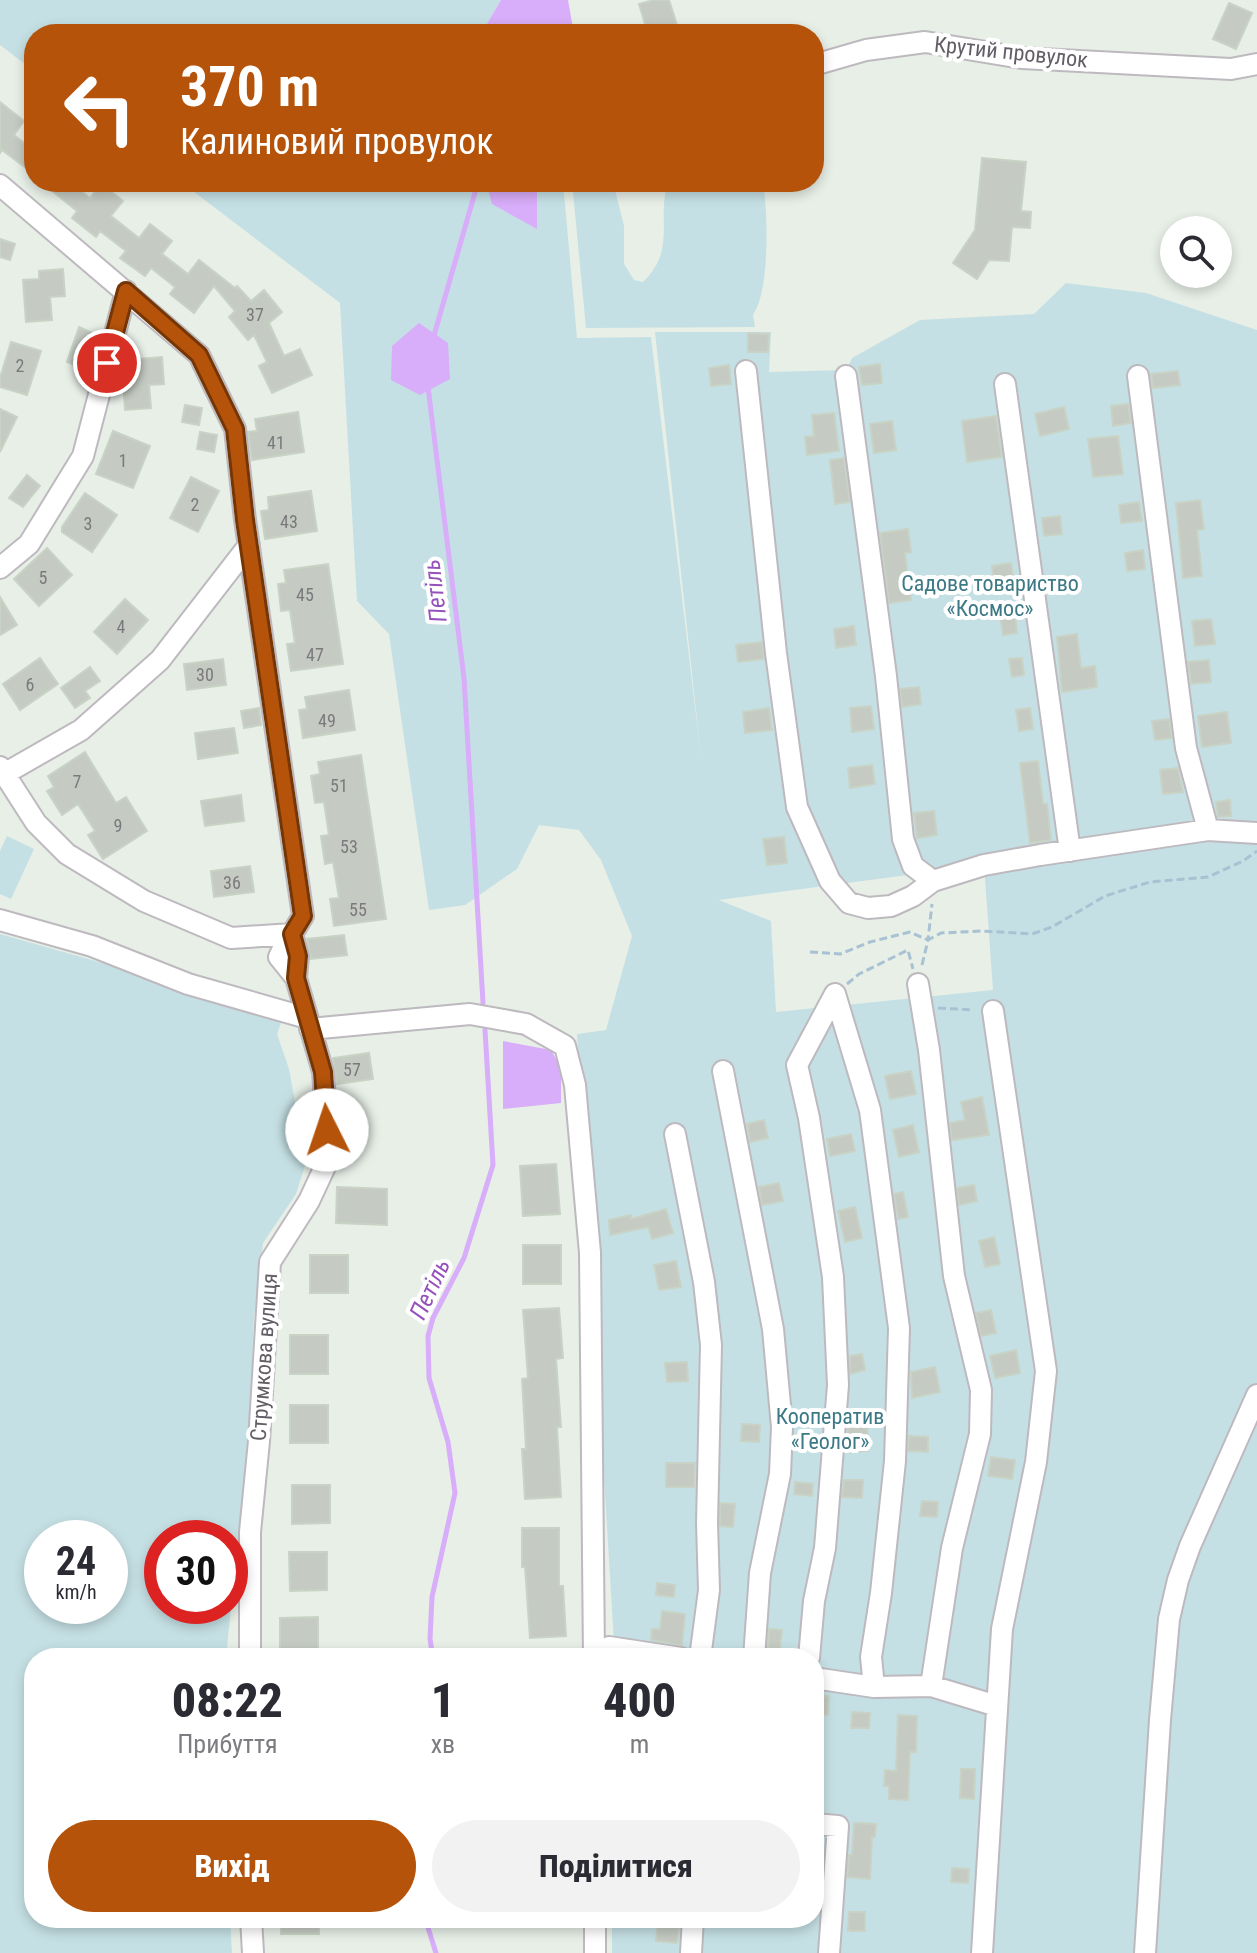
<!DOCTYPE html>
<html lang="uk">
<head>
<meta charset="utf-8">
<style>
	:root { --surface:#fff; --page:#f2f2f3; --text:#2b2b33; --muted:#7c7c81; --accent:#b45309 }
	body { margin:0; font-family:"Roboto Condensed",sans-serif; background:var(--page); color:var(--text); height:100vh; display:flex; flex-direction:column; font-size:30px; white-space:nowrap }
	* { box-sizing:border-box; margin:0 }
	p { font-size:26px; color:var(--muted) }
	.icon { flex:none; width:44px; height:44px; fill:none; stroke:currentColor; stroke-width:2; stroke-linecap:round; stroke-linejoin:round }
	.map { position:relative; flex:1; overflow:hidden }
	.details { position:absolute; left:24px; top:1648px; width:800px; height:280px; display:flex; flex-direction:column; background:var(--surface); border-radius:32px; box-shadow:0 4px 12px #0003 }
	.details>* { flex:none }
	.banner { position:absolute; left:24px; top:24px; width:800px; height:168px; border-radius:32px; box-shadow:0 4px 12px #0003; background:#b45309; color:#fff; overflow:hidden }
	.tools { position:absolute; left:1160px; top:216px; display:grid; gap:16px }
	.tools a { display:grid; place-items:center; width:72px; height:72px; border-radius:50%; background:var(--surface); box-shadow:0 4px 12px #0003; font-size:40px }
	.speed { position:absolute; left:24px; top:1520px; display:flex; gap:16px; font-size:40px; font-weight:700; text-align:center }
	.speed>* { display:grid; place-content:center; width:104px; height:104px; border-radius:50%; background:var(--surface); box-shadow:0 4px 12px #0003; line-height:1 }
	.speed small { font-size:20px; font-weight:400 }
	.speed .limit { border:12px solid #d22; background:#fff; color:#111 }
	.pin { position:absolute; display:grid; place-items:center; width:68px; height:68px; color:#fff; margin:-34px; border:4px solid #fff; border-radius:50%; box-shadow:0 2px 8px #0007 }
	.me { position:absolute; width:88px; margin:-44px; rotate:356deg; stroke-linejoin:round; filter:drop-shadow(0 0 6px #0008) }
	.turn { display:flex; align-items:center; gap:28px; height:168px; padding:0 24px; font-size:36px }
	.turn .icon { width:104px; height:104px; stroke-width:2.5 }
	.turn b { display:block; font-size:56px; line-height:68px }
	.eta { display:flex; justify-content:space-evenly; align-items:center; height:136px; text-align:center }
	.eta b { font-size:48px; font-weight:800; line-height:56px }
	.action { display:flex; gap:16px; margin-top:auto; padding:16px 24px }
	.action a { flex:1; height:92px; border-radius:48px; background:var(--accent); color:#fff; font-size:32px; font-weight:800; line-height:92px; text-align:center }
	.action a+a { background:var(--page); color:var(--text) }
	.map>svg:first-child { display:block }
	.green { fill:#c5e0e4; fill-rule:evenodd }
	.water { fill:#d8adf9 }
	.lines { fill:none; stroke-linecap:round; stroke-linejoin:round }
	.stream { stroke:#d8adf9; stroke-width:5 }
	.building { fill:#c5cbc3; stroke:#c8d3c5; stroke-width:2 }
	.minor-casing { stroke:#bdb9bf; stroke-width:24 }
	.path { stroke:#a8c2d3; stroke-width:3; stroke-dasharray:8 4; stroke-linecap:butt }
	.minor { stroke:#fff; stroke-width:20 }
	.route-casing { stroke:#753606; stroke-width:20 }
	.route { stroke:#b45309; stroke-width:14 }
	.labels { text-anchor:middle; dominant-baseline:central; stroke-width:8; stroke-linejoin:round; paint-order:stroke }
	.number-label { font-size:18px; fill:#7c797d }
	.street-label { font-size:22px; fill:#635e66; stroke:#fff }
	.park-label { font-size:22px; fill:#3d7985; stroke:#fff }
	.water-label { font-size:24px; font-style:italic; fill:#9550bb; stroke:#fff }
</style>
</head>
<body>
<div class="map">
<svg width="1257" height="1953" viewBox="0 0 1257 1953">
	<rect width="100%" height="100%" fill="#e7efe7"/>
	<!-- green -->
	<path class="green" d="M 0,0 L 501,0 L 481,34 L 34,34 L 34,71 L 0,45 Z
		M 181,182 L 563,182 L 577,338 L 651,337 L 701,757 L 655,332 L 771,332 L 769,372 L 847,370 L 852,358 L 920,320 L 1034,314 L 1066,283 L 1146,293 L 1257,330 L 1257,1953 L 612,1953 L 612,1918 L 814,1918 L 814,1658 L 615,1658 L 577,1034 L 606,1030 L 632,936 L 601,860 L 579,830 L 539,825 L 517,869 L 465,905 L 429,910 L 389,634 L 357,601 L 340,303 ZM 984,865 L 993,990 L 776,1012 L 771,921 L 719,900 Z
		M 572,182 L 613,182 L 624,226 L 624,264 L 634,280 L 643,282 C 677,249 656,220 668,182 L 763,182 C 768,212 770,291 753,315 L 755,327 L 586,328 Z
		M 7,836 L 34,849 L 11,899 L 0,894 L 0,851 Z
		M 0,934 L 106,964 L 282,1020 L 277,1034 L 289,1069 L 306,1162 L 296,1194 L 263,1243 L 254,1316 L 250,1416 L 226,1658 L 34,1658 L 34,1918 L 230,1918 L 232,1953 L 0,1953 ZM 42,1538 L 110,1538 L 110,1606 L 42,1606 ZM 162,1538 L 230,1538 L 230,1606 L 162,1606 Z"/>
	<!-- water -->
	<path class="water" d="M 501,0 L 568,0 L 574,34 L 481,34 Z
		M 486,182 L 537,182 L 537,229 L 492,204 Z
		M 419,323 L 448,343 L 450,379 L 420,395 L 391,380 L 392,346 Z
		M 503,1041 L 551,1050 L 561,1068 L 561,1103 L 503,1109 Z"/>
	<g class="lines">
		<!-- stream -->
		<path class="stream" d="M 433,339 L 478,182
			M 428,387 L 464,678 L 483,1003
			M 433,1658 L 430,1639 L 432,1597 L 455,1493 L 448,1442 L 429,1378 L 428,1336 L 433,1318 L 464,1258 L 493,1165 L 485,1030
			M 425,1918 L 436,1953"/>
	</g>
	<!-- building -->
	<path class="building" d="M 654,0 L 669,0 L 677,25 L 648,34 L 639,4 Z
		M 1229,3 L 1252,13 L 1236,49 L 1213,39 Z
		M 0,102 L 24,121 L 14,135 L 34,151 L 34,174 L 2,150 L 0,153 Z
		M 982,158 L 1026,162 L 1021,211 L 1031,212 L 1030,228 L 1012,227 L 1009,261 L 989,260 L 977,279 L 953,263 L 975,230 Z
		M 41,182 L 69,182 L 90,198 L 101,184 L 123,201 L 111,216 L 139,238 L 150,224 L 172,241 L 162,254 L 188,274 L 199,260 L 235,288 L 237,286 L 251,301 L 264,290 L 282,312 L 269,323 L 284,356 L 300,349 L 312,375 L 272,393 L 259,366 L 267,362 L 254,335 L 248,340 L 229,317 L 235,311 L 214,286 L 194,313 L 170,294 L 175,287 L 151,268 L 145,276 L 120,258 L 126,251 L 100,231 L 96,237 L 72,218 L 77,211 Z
		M 0,239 L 15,244 L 10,260 L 0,257 Z
		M 63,269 L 65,296 L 50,297 L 52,320 L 26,322 L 23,280 L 39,279 L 39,271 Z
		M 79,327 L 95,334 L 83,369 L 67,362 Z
		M 748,333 L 769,334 L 768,352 L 748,352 Z
		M 11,342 L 41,351 L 27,395 L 0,387 L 0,378 Z
		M 162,357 L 164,384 L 149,385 L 151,408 L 125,410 L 122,368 L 138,367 L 138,359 Z
		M 880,364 L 882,383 L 862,385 L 859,367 Z
		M 729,365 L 731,384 L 711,386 L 709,368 Z
		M 1178,371 L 1180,385 L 1153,388 L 1151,374 Z
		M 1128,404 L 1131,423 L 1113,426 L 1111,406 Z
		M 185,405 L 202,408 L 199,425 L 182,422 Z
		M 1064,407 L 1069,429 L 1040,436 L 1035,414 Z
		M 0,409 L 17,417 L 0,452 Z
		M 298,412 L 304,452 L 252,460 L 248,432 L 257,431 L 255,419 Z
		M 834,413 L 839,451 L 807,455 L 805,437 L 814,436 L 812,415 Z
		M 996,416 L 1002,457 L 967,462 L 962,421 Z
		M 892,421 L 896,450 L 874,453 L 870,424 Z
		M 113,431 L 150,446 L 133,488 L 96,474 Z
		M 200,432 L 217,435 L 214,452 L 197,449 Z
		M 1118,436 L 1123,474 L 1093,477 L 1088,439 Z
		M 844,458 L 850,502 L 835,504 L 830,460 Z
		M 27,475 L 40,486 L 23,507 L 9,498 Z
		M 191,477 L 219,491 L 198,532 L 170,518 Z
		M 311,491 L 317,531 L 265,539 L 261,511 L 269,510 L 268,497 Z
		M 85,493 L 117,515 L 92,552 L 62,532 L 62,527 Z
		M 1200,500 L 1204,529 L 1197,530 L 1202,576 L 1183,578 L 1176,503 Z
		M 1139,502 L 1142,521 L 1121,523 L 1119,505 Z
		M 1060,516 L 1062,534 L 1044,536 L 1042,518 Z
		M 908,529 L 911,552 L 905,553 L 911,600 L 889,603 L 880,533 Z
		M 47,548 L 72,575 L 39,606 L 14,579 Z
		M 1143,550 L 1145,569 L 1127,571 L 1125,553 Z
		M 1011,563 L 1014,585 L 995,587 L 992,566 Z
		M 328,564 L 343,664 L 291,671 L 287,644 L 295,643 L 290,610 L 281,611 L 278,584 L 286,583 L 284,570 Z
		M 0,597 L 17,625 L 0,635 Z
		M 125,599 L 148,620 L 117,654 L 94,632 Z
		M 1015,613 L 1017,633 L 1003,635 L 1000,615 Z
		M 1211,619 L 1215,644 L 1195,646 L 1192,621 Z
		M 854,626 L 856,645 L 836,648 L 834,629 Z
		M 1077,634 L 1081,668 L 1095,666 L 1097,687 L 1062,692 L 1057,637 Z
		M 762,642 L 764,659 L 738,662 L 736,645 Z
		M 40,658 L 58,684 L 20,710 L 3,684 Z
		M 1022,658 L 1024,675 L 1012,677 L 1009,659 Z
		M 223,659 L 226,685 L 187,690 L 184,664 Z
		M 1209,660 L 1211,682 L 1191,684 L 1188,662 Z
		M 90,667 L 100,681 L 85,691 L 90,698 L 75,708 L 61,688 Z
		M 919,687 L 921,704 L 902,707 L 900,689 Z
		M 349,690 L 355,730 L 303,738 L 299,710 L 307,709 L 305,697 Z
		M 871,706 L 874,729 L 852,732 L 850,708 Z
		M 259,708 L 261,725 L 244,728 L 241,711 Z
		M 769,708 L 772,730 L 745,733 L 743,712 Z
		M 1030,708 L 1033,729 L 1019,731 L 1016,710 Z
		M 1227,712 L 1231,743 L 1202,747 L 1198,716 Z
		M 1169,719 L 1172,738 L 1155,740 L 1152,721 Z
		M 234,728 L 238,753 L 198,759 L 195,733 Z
		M 85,752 L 116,803 L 126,797 L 147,831 L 103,859 L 88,835 L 95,831 L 78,804 L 62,815 L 47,791 L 54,787 L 48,776 Z
		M 361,755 L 386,919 L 334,926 L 330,899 L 339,898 L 333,862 L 325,864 L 321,836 L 329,835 L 324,802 L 315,803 L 311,776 L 320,774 L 318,762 Z
		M 1038,761 L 1043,804 L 1047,804 L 1051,840 L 1030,843 L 1020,763 Z
		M 872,765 L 875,784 L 850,788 L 848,768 Z
		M 1178,768 L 1183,792 L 1163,794 L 1160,770 Z
		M 241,795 L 244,821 L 205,826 L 201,801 Z
		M 1230,800 L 1231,816 L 1218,817 L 1216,802 Z
		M 934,811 L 937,835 L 917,838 L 914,813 Z
		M 784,837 L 787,863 L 767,865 L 763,839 Z
		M 250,866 L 254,892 L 214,897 L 211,871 Z
		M 344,935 L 347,955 L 311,959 L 307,939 Z
		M 369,1053 L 373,1079 L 337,1084 L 333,1058 Z
		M 911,1071 L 916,1094 L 890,1099 L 885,1076 Z
		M 982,1097 L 989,1135 L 952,1140 L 950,1123 L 965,1120 L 961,1102 Z
		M 764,1120 L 768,1138 L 750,1142 L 747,1124 Z
		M 913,1125 L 919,1152 L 899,1157 L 893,1130 Z
		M 851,1134 L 855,1151 L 830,1156 L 827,1139 Z
		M 556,1164 L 560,1214 L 523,1216 L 520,1166 Z
		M 779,1183 L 783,1201 L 762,1205 L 759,1187 Z
		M 974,1185 L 977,1201 L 959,1205 L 957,1188 Z
		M 337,1187 L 387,1189 L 387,1225 L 336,1223 Z
		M 903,1192 L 908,1217 L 898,1219 L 894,1194 Z
		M 855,1207 L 862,1238 L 845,1242 L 838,1211 Z
		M 666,1209 L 673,1233 L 652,1239 L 648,1227 L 610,1235 L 609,1220 L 631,1215 L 631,1219 Z
		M 994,1237 L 1000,1264 L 985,1267 L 979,1241 Z
		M 523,1245 L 561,1245 L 561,1284 L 523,1284 Z
		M 310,1255 L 348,1255 L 348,1293 L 310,1293 Z
		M 676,1261 L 681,1287 L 659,1290 L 654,1265 Z
		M 559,1308 L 563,1358 L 556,1359 L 561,1427 L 557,1427 L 561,1497 L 525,1499 L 522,1449 L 526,1449 L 522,1379 L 528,1378 L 523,1310 Z
		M 991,1310 L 996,1333 L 981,1336 L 976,1313 Z
		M 290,1335 L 328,1335 L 328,1374 L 290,1374 Z
		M 1016,1350 L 1020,1373 L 995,1378 L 990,1356 Z
		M 862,1354 L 865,1370 L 850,1374 L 850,1356 Z
		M 687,1362 L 688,1381 L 667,1382 L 665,1363 Z
		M 935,1367 L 940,1392 L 912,1398 L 911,1372 Z
		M 290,1405 L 328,1405 L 328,1443 L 290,1443 Z
		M 867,1411 L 868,1451 L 846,1452 L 849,1412 Z
		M 742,1424 L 760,1425 L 759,1442 L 741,1441 Z
		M 909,1436 L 928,1437 L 928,1452 L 908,1451 Z
		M 991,1457 L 1015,1460 L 1012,1479 L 988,1476 Z
		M 666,1463 L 695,1463 L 694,1487 L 666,1487 Z
		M 844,1480 L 863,1480 L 862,1498 L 842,1497 Z
		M 795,1482 L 813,1484 L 812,1496 L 794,1494 Z
		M 292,1485 L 330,1485 L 330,1523 L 292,1524 Z
		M 922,1501 L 938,1502 L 937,1517 L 920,1516 Z
		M 720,1503 L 735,1504 L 733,1527 L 720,1526 Z
		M 522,1528 L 559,1528 L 559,1586 L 563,1586 L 566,1636 L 530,1638 L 525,1567 L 522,1567 Z
		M 289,1552 L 327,1552 L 327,1590 L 290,1591 Z
		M 657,1583 L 675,1585 L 674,1597 L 656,1595 Z
		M 662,1611 L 685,1614 L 682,1645 L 651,1640 L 652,1629 L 660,1629 Z
		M 318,1617 L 318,1656 L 280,1656 L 280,1618 Z
		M 769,1629 L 782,1630 L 780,1649 L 768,1648 Z
		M 814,1695 L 829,1696 L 828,1715 L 814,1714 Z
		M 852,1712 L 870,1713 L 869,1728 L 851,1728 Z
		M 898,1715 L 917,1716 L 916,1752 L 910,1752 L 908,1800 L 889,1799 L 889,1786 L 884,1786 L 885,1770 L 896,1771 Z
		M 961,1769 L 975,1769 L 974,1799 L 960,1798 Z
		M 854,1823 L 876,1824 L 875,1837 L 872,1837 L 870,1879 L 847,1877 L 849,1855 L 852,1855 Z
		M 952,1868 L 969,1869 L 968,1883 L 951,1882 Z
		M 849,1912 L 865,1912 L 865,1931 L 848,1931 Z
		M 281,1918 L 319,1918 L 319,1934 L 281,1934 Z
		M 658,1918 L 680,1918 L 677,1943 L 656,1941 Z"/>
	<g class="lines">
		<!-- minor casing -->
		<g class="minor-casing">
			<path id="minor" d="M 814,65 L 866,50 L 925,42 L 1022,58 L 1231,69 L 1257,64
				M 0,185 L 199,355 L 235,429 L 245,520 L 303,916 L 292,934 L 298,956 L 296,978 L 323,1072 L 329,1158 L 309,1201 L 270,1262 L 259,1441 L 250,1532 L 250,1658
				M 746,371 L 776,653 L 797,807 L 830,881 L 849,903 L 868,908 L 891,906 L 913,896 L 933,881
				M 846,376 L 886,676 L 903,839 L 913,866 L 933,881 L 984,865 L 1040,855 L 1208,830 L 1257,833
				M 1138,376 L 1186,748 L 1208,830
				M 1005,384 L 1070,851
				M 0,568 L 29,544 L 83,456 L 126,291
				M 0,767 L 36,823 L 67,854 L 144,901 L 231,938 L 292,934
				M 4,774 L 81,730 L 160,660 L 249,545
				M 0,920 L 92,946 L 188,984 L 307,1018
				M 290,934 L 279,957 L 296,978
				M 918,984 L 929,1050 L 954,1276 L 981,1390 L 980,1434 L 952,1548 L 931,1686
				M 835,994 L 870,1110 L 899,1328 L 895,1461 L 881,1593 L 871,1657 L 874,1687
				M 310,1029 L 470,1014 L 526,1024 L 565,1046 L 575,1085 L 590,1253 L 594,1658
				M 723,1071 L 773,1329 L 782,1427 L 780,1474 L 760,1573 L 754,1658
				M 675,1134 L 704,1282 L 711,1345 L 707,1523 L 709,1590 L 700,1658
				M 609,1647 L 681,1658
				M 809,1658 L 814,1601 L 825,1548 L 838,1385 L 833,1277 L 809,1118 L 797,1065 L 835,994
				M 814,1678 L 874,1687 L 931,1686 L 997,1706
				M 814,1824 L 838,1826 L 829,1953
				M 251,1918 L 253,1953
				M 595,1953 L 595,1918
				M 691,1953 L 693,1918
				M 982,1953 L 1002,1629 L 1036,1462 L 1046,1371 L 993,1011
				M 1145,1953 L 1160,1720 L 1169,1619 L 1178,1580 L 1190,1546 L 1257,1395"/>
		</g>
		<!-- path -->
		<path class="path" d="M 810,952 L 840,954 L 870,942 L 910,932 L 928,940 L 932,904
			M 922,965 L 928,940 L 941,933 L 982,931 L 1032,934 L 1052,927 L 1105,896 L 1150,882 L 1208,877 L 1243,861 L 1257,851
			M 847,984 L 859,974 L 908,950 L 913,969
			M 938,1008 L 974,1010"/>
		<!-- minor -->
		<use href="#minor" class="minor"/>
	</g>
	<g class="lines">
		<!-- route casing -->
		<g class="route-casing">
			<path id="route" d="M 107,363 L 126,291 L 199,355 L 235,429 L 245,520 L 303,916 L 292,934 L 298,956 L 296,978 L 323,1072 L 327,1130"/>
		</g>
		<!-- route -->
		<use href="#route" class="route"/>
	</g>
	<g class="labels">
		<!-- number labels -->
		<g class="number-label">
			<text x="255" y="314">37</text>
			<text x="20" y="365">2</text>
			<text x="276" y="442">41</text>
			<text x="123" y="460">1</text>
			<text x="195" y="504">2</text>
			<text x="289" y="521">43</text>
			<text x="88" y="523">3</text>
			<text x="43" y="577">5</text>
			<text x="305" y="594">45</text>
			<text x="121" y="626">4</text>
			<text x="315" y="654">47</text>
			<text x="205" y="674">30</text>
			<text x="30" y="684">6</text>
			<text x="327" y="720">49</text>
			<text x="77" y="781">7</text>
			<text x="339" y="785">51</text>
			<text x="118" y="825">9</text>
			<text x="349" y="846">53</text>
			<text x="232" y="882">36</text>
			<text x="358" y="909">55</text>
			<text x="352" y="1069">57</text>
		</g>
		<!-- street labels -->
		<g class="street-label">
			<text transform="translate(1011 52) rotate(6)">Крутий провулок</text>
			<text transform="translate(264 1357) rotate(-86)">Струмкова вулиця</text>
		</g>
		<!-- park labels -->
		<g class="park-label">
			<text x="990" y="583">Садове товариство<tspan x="990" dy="25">«Космос»</tspan></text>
			<text x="830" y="1416">Кооператив<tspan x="830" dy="25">«Геолог»</tspan></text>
		</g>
		<!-- water labels -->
		<g class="water-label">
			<text transform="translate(435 591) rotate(-97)">Петіль</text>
			<text transform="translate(430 1289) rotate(-65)">Петіль</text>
		</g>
	</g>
</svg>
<div class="tools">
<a><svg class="icon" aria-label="search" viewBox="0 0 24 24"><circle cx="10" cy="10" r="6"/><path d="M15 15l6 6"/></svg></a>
</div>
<div class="speed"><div>24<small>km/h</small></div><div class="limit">30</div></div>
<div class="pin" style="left:107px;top:363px;background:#d93025"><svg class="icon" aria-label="arrive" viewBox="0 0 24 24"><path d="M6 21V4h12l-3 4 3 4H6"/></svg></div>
<svg class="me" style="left:327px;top:1130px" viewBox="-20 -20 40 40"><circle r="19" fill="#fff"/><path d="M0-13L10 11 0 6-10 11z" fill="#b45309"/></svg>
<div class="banner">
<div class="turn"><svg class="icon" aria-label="left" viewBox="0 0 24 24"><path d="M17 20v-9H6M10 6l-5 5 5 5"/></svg><div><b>370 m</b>Калиновий провулок</div></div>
</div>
<section class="details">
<div class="eta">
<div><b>08:22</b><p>Прибуття</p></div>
<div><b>1</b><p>хв</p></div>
<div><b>400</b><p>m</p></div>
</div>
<div class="action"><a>Вихід</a><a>Поділитися</a></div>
</section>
</div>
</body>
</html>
